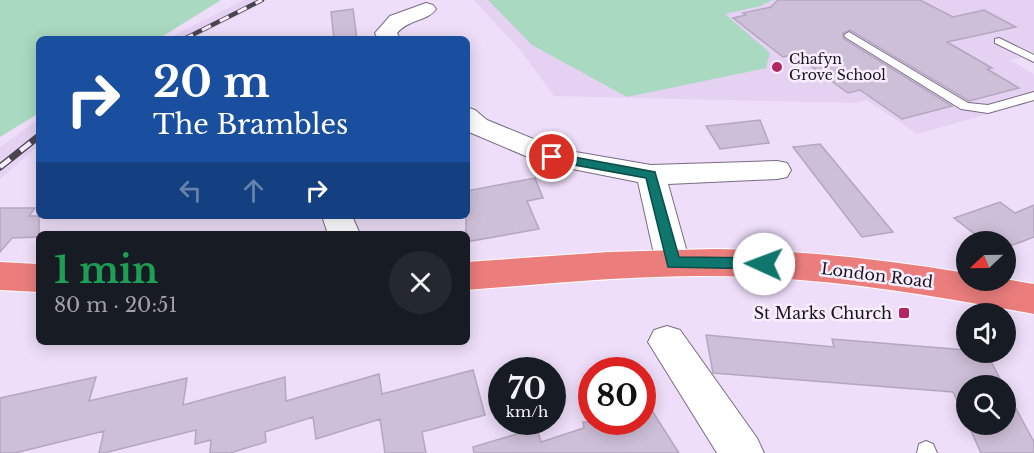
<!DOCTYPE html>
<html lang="en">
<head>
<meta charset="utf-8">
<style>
	:root { --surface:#171b24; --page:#242831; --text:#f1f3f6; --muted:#9ea1a6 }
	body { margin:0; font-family:"Libre Baskerville",serif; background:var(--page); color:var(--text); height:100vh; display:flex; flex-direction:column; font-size:22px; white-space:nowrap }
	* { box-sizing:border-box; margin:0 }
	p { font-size:20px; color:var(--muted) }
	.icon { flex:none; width:33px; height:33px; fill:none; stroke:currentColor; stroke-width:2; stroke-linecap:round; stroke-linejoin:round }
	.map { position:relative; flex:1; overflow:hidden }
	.panel { position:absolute; left:36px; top:231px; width:434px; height:114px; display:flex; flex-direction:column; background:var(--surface); border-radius:9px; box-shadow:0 3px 15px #0003 }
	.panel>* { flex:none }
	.hud { position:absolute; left:36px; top:36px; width:434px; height:183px; border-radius:9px; box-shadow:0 3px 15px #0003; background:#1a4fa0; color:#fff; overflow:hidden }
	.needle { width:39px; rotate:248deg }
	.fabs { position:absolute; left:956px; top:231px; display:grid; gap:12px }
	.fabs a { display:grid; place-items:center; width:60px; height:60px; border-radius:50%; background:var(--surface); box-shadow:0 3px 15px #0003; font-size:30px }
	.speed { position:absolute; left:488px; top:357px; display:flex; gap:12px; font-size:30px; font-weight:700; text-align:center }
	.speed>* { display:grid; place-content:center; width:78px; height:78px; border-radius:50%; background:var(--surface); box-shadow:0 3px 15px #0003; line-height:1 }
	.speed small { font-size:15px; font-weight:400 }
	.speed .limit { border:9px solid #d22; background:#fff; color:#111 }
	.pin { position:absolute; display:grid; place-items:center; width:51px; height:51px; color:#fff; margin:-26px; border:3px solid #fff; border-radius:50%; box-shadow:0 2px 6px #0007 }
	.me { position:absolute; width:66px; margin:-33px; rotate:272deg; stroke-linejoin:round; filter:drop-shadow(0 0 4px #0008) }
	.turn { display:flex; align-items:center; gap:21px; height:126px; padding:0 18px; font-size:27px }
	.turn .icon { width:78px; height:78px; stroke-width:2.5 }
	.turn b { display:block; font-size:42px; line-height:51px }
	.lanes { display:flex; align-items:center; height:57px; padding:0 18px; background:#0003; justify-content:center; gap:30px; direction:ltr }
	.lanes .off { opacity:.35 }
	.round { display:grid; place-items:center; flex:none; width:63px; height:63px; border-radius:32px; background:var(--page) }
	.headline { display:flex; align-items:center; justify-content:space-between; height:102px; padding:0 18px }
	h1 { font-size:36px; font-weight:700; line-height:45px; color:#1e9e55 }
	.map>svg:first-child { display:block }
	.built { fill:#e5d1f2 }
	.green { fill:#a9d9c1 }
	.building { fill:#cebfd8; stroke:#b5a6bf; stroke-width:1.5 }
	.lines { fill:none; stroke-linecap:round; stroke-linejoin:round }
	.lane-casing { stroke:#7a6c83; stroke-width:2 }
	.street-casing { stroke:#7a6c83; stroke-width:2 }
	.highway-casing { stroke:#fff; stroke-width:2 }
	.lane { fill:#fff; fill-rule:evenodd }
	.street { fill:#fff; fill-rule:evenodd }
	.highway { fill:#eb7d7d; fill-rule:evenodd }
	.rail-far1-casing { stroke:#4a4350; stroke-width:4.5 }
	.rail-casing { stroke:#4a4350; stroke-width:7 }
	.rail-far1 { stroke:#f8eefe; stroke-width:3; stroke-dasharray:10; stroke-linecap:butt }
	.rail { stroke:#f8eefe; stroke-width:4.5; stroke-dasharray:13; stroke-linecap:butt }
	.route { fill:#0f766e; stroke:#0a4d48; stroke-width:1.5 }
	.poi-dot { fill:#b22662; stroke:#f8eefe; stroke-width:2 }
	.labels { text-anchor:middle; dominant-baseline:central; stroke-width:5; stroke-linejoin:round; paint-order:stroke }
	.far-poi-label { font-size:14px; fill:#19141d; stroke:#f8eefe; text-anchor:start }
	.street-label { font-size:16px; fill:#19141d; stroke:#f8eefe }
	.poi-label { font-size:16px; fill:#19141d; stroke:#f8eefe; text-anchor:end }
</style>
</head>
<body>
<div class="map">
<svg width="1034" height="453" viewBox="0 0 1034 453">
	<rect width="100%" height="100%" fill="#eedef9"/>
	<!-- built -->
	<path class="built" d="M 244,0 L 255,0 L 262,4 L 192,39 L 167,39 Z
		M 474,0 L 1034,0 L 1034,54 L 1010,60 L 1034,74 L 1034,101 L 917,134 L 867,100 L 855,103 L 554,96 L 520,50 Z
		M 39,119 L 39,145 L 0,179 L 0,147 Z"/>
	<!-- green -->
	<path class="green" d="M 0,0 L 221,0 L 158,39 L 39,39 L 39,113 L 0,137 Z
		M 488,0 L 773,0 L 760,6 L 725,14 L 770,53 L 766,68 L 627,97 L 532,45 Z"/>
	<!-- building -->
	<path class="building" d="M 778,0 L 920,0 L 953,17 L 984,10 L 1016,27 L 947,42 L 992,68 L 987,69 L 1019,88 L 969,101 L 850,30 L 843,33 L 844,39 L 952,106 L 902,119 L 860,90 L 848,93 L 794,54 L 783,57 L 733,18 L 746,15 L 743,13 L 771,7 Z
		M 353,9 L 357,39 L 334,39 L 331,12 Z
		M 760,120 L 769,143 L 720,149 L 706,126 Z
		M 820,144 L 893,232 L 862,237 L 793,147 Z
		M 535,178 L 543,198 L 527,201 L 539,229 L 466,242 L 466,191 Z
		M 1000,202 L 1015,213 L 1034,205 L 1034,237 L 1005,248 L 1005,242 L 985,242 L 954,218 Z
		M 0,208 L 35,208 L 29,216 L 39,216 L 39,237 L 12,238 L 0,252 Z
		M 706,335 L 834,347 L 832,339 L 966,350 L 966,352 L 986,352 L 1004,386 L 966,386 L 966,420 L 953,392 L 713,373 Z
		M 473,370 L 485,415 L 422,432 L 426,453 L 385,453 L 380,419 L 316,439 L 313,417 L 265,432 L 266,442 L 230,453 L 210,453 L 211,440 L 195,444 L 196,430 L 104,453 L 99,453 L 104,431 L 15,453 L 0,453 L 0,398 L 96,377 L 89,401 L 187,378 L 183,405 L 285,377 L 286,401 L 379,374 L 382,394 Z
		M 1005,388 L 1034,442 L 1034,453 L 981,453 L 968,424 L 1005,424 Z
		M 642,395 L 679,453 L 474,453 L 473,447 L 537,428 L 541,442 L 584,428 L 583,422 L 642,422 Z"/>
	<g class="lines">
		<!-- lane casing -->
		<g class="lane-casing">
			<path id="lane" d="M 849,32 L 968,103 L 988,105 L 1034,92 L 1034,100 L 988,113 L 961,109 L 845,37 L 844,35 Z
				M 999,38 L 1034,55 L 1034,62 L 995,43 L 995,39 Z
				M 926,441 L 933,444 L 937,453 L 917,453 L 919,444 Z"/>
		</g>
		<!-- street casing -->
		<g class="street-casing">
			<path id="street" d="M 426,3 L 433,5 L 436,9 C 428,21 409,19 397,33 L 400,39 L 378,39 L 375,33 L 390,16 Z
				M 466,107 L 475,110 L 487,120 L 558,149 L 651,165 L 777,161 L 787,163 L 791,170 L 787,177 L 777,179 L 668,184 L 690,263 L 685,272 L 673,276 L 661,272 L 656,263 L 638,182 L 542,163 L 469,132 L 466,130 Z
				M 322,216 L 352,216 L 360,234 L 328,234 Z
				M 667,326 L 680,330 L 757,438 L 764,453 L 717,453 L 648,342 L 654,330 Z"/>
		</g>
		<!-- highway casing -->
		<g class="highway-casing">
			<path id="highway" d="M 714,249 C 799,250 882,259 966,273 L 966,280 L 1005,279 L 1034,284 L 1034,314 C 940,297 845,280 749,277 C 655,273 560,283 466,290 L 466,262 L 608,252 Z
				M 0,262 L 39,264 L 39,292 L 0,290 Z"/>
		</g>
		<!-- lane -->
		<use href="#lane" class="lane"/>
		<!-- street -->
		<use href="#street" class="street"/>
		<!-- highway -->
		<use href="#highway" class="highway"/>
		<!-- rail-far1 casing -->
		<g class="rail-far1-casing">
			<path id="rail-far1" d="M 184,39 L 262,0"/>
		</g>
		<!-- rail casing -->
		<g class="rail-casing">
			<path id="rail" d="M 0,167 L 39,136"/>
		</g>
		<!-- rail-far1 -->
		<use href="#rail-far1" class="rail-far1"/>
		<!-- rail -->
		<use href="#rail" class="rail"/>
	</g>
	<!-- route -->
	<path class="route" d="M 552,153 L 655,172 L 679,257 L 764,258 L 770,260 L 772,264 L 770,268 L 764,269 L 668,267 L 646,178 L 547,160 L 547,154 Z"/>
	<!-- markers -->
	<g class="poi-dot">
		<circle cx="777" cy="67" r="6"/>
		<rect x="898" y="307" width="12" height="12" rx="3"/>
	</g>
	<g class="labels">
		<!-- far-poi labels -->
		<g class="far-poi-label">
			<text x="789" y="59">Chafyn<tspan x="789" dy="16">Grove School</tspan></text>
		</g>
		<!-- street labels -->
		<g class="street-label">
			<text transform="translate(877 275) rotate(7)">London Road</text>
		</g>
		<!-- poi labels -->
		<g class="poi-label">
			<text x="892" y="313">St Marks Church</text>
		</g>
	</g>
</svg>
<div class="fabs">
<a><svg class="needle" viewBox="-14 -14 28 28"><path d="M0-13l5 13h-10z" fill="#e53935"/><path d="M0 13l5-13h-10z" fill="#9ea1a6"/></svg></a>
<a><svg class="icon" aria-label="sound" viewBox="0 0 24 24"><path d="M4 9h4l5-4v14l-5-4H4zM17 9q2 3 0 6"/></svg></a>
<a><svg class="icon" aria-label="search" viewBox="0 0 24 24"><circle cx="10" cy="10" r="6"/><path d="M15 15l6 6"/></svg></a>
</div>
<div class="speed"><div>70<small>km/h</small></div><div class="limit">80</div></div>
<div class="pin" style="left:552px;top:157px;background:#d93025"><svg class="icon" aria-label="arrive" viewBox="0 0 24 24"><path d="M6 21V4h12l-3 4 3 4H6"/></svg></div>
<svg class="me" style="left:764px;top:264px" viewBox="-20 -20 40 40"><circle r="19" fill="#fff"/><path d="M0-13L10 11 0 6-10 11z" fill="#0f766e"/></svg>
<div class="hud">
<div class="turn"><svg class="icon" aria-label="right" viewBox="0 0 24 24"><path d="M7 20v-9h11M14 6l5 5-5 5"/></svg><div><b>20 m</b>The Brambles</div></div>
<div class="lanes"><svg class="icon off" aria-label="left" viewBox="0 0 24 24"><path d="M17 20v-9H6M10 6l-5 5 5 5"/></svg><svg class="icon off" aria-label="ahead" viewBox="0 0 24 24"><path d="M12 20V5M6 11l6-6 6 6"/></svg><svg class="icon" aria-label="right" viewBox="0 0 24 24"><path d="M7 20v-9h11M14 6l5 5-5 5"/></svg></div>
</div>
<section class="panel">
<div class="headline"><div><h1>1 min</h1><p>80 m · 20:51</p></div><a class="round"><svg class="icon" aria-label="close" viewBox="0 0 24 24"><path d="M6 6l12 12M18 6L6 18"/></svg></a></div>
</section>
</div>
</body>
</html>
